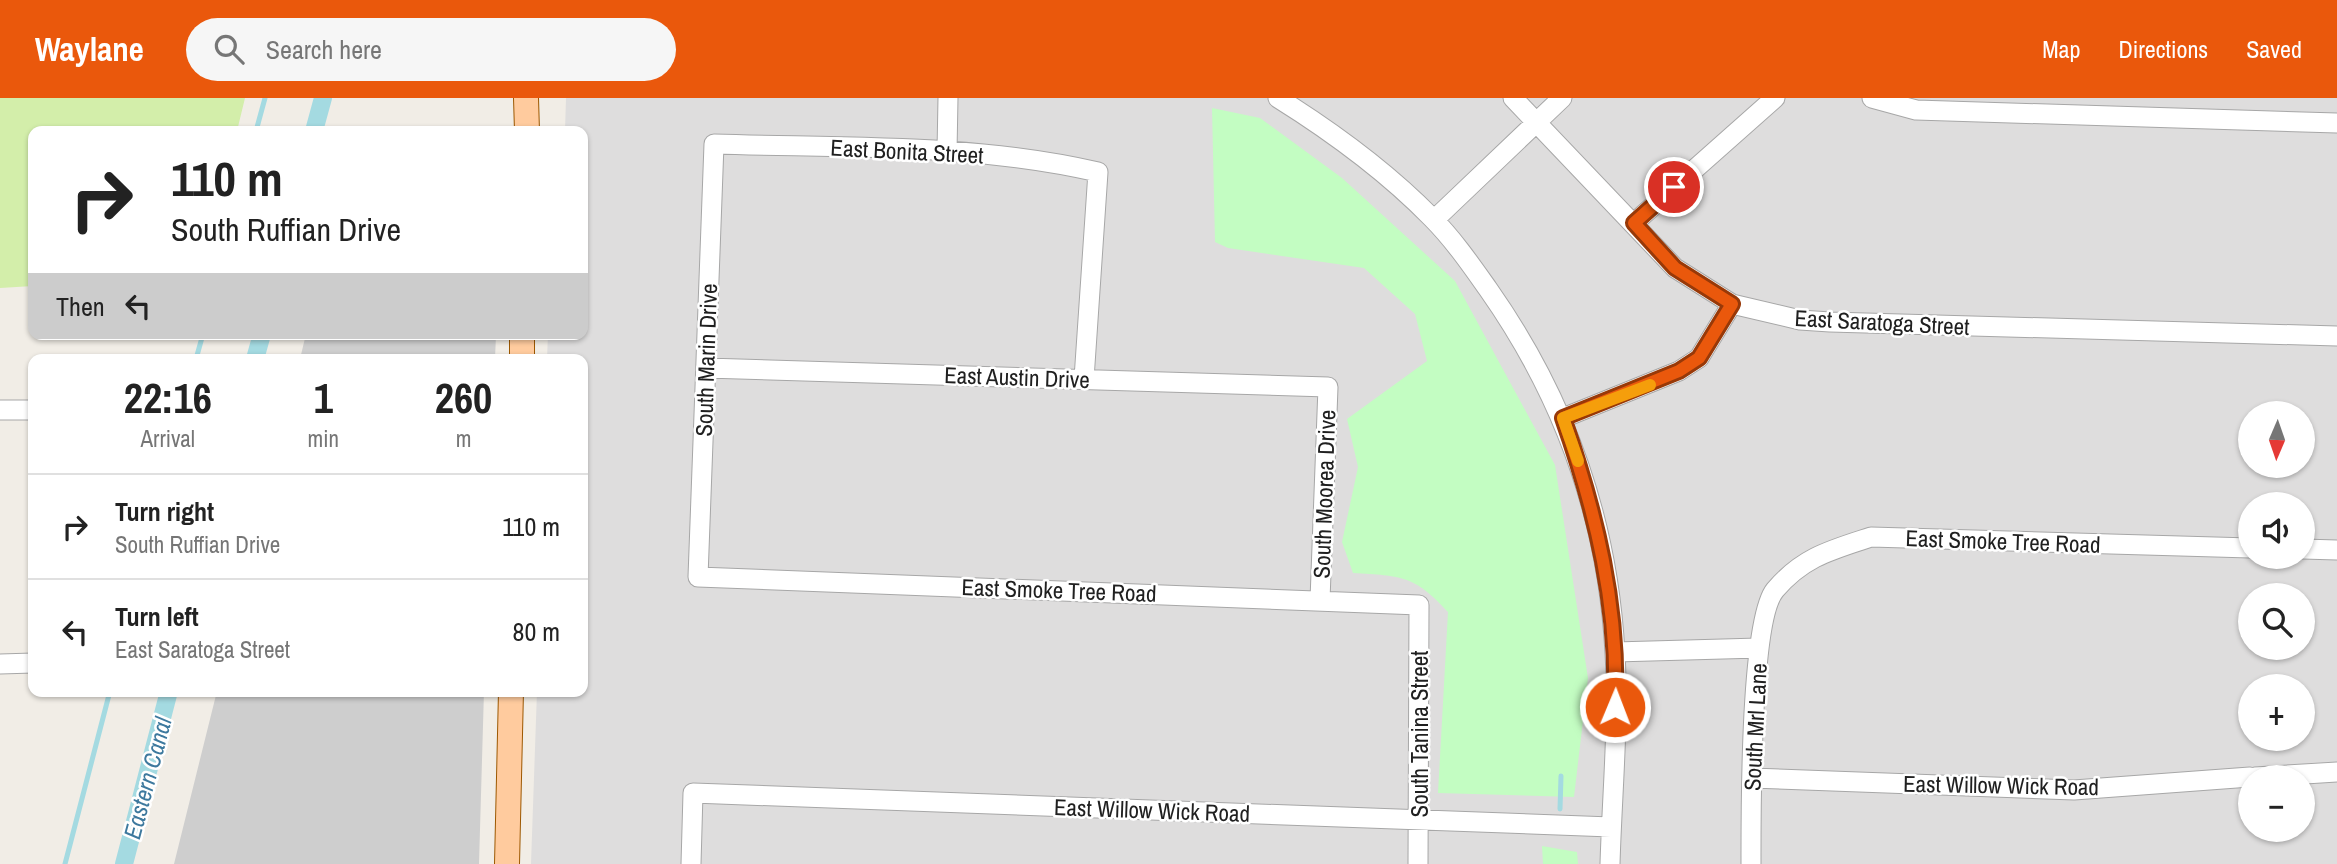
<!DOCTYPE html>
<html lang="en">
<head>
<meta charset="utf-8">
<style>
	:root { --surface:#fff; --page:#f6f6f6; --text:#222; --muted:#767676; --line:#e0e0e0; --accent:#ea580c }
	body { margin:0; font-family:"Archivo Narrow",sans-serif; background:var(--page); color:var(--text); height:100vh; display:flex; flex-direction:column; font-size:26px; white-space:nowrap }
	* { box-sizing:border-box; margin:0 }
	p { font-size:23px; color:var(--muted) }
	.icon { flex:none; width:38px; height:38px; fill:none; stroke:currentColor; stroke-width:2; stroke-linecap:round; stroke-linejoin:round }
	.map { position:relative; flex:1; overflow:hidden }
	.side { position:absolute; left:28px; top:256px; width:560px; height:343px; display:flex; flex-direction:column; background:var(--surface); border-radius:14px; box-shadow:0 2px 5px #0004 }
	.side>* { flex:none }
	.hud { position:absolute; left:28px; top:28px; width:560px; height:214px; border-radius:14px; box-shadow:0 2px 5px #0004; background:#fff; color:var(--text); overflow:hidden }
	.needle { width:46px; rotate:182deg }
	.tools { position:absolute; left:2238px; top:303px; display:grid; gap:14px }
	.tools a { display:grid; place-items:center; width:77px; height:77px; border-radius:50%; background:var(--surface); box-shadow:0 2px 5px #0004; font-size:35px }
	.pin { position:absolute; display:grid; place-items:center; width:60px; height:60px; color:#fff; margin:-30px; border:4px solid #fff; border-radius:50%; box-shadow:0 2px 7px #0007 }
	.me { position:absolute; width:77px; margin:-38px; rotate:1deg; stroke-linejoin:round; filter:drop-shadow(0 0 5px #0008) }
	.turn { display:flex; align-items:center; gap:24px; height:147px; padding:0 28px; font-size:32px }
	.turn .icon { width:91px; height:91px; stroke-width:2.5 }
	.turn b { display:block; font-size:49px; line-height:60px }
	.then { display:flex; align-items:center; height:66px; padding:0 28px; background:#0003; gap:14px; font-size:26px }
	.eta { display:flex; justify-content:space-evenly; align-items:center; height:119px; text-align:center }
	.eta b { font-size:42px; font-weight:700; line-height:49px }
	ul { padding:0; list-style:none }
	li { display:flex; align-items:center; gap:21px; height:105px; padding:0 28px; border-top:2px solid var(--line) }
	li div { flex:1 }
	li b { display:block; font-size:26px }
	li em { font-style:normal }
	header { display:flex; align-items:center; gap:42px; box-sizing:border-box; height:98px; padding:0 35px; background:var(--accent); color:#fff }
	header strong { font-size:33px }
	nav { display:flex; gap:38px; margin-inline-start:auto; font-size:24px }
	.search { width:490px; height:63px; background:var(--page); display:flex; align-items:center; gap:18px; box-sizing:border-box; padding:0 24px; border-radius:38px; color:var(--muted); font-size:26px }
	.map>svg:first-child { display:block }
	.residential { fill:#dedddd; fill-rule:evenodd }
	.religious { fill:#cecece }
	.grass { fill:#d3eeaa }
	.park { fill:#c3fdc2 }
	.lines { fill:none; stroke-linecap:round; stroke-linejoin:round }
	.stream { stroke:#a4dae1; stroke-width:5 }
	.canal { stroke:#a4dae1; stroke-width:18 }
	.minor-casing { stroke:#a7a7a7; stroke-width:21 }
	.major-casing { stroke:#9d5800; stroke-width:26 }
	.minor { stroke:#fff; stroke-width:19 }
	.major { stroke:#ffcb9e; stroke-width:24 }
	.route-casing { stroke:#983908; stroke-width:18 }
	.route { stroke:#ea580c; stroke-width:12 }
	.slow { stroke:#f59e0b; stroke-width:12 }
	.labels { text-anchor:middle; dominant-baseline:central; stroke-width:5; stroke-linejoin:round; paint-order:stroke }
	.street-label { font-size:23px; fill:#202020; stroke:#fff }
	.water-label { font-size:24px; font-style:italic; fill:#3d799e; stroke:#fff }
</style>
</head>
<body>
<header>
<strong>Waylane</strong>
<div class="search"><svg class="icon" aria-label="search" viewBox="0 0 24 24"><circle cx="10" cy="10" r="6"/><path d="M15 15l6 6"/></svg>Search here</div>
<nav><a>Map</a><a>Directions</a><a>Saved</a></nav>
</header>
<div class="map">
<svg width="2337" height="766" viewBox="0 0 2337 766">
	<rect width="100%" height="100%" fill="#f1ede6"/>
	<!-- residential -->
	<path class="residential" d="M 566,0 L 2337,0 L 2337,766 L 531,766 L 537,593 L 583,593 L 583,261 L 547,261 L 548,236 L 583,236 L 583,33 L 565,33 ZM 2250,315 L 2303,315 L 2303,368 L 2250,368 ZM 2250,406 L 2303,406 L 2303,458 L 2250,458 ZM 2250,497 L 2303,497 L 2303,550 L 2250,550 ZM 2250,588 L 2303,588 L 2303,640 L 2250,640 ZM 2250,679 L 2303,679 L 2303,732 L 2250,732 Z"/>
	<!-- religious -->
	<path class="religious" d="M 306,236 L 496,237 L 495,261 L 300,261 Z
		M 217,593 L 484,593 L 479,766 L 174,766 Z"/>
	<!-- grass -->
	<path class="grass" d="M 0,0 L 245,0 L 237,33 L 33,33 L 33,188 L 0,190 Z"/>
	<!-- park -->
	<path class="park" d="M 1212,10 L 1260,20 L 1342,80 L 1455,183 L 1555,367 L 1588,580 L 1574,699 L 1438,695 L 1448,514 C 1414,477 1402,478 1353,475 L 1342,444 L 1358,369 L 1347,321 L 1427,263 L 1415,216 L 1364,170 L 1228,150 L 1215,144 Z
		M 1542,748 L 1577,754 L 1578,766 L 1543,766 Z"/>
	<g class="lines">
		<!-- stream -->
		<path class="stream" d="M 256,33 L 265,0
			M 196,261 L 203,236
			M 1560,711 L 1561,678
			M 65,766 L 110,593"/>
		<!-- canal -->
		<path class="canal" d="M 314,33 L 323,0
			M 255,261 L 262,236
			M 124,766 L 169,593"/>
		<!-- minor casing -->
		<g class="minor-casing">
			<path id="minor" d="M 1278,0 C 1334,35 1386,73 1432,120 C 1453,141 1471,167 1488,191 C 1564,299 1608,422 1615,555 C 1619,625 1612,696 1610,766
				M 1513,0 L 1675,170 L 1732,206 L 1800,222 L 1830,224 L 2337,238
				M 1872,0 L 1916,12 L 2337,25
				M 947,54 L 948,0
				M 1434,122 L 1562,0
				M 1634,125 L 1775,0
				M 706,270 L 1328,289 L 1320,502
				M 1084,281 L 1098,74 C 973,45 841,50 714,46 L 698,479 L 1419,507 L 1418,766
				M 0,312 L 33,312
				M 1563,320 L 1679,273 L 1699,260 L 1732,206
				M 2303,451 L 2337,452
				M 1615,554 L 1759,550
				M 0,566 L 33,565
				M 2255,679 L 2337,674
				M 1752,680 L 2074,692 L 2250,679
				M 691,766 L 693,695 L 1611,729
				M 1751,766 C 1751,718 1750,522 1775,492 C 1803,459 1831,452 1871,439 L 2250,450"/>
		</g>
		<!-- major casing -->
		<g class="major-casing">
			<path id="major" d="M 526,0 L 527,33
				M 522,261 L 522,236
				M 507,766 L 511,593"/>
		</g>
		<!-- minor -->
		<use href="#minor" class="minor"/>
		<!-- major -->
		<use href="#major" class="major"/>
	</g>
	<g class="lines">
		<!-- route casing -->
		<g class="route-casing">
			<path id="route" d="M 1615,609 C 1619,509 1596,414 1563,320 L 1679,273 L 1699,260 L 1732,206 L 1675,170 L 1634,125 L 1674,89"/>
		</g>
		<!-- route -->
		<use href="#route" class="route"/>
		<!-- slow -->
		<path class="slow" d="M 1578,363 L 1563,320 L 1650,287"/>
	</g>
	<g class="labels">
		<!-- street labels -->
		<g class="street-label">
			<text transform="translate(907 53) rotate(3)">East Bonita Street</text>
			<text transform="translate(1882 224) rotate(3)">East Saratoga Street</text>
			<text transform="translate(706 262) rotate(-88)">South Marin Drive</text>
			<text transform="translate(1017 279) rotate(2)">East Austin Drive</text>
			<text transform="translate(1324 396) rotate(-88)">South Moorea Drive</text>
			<text transform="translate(2003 443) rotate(2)">East Smoke Tree Road</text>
			<text transform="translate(1059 492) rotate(2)">East Smoke Tree Road</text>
			<text transform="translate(1755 629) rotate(-87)">South Mrl Lane</text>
			<text transform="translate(1419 636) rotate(-90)">South Tanina Street</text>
			<text transform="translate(2001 687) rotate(1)">East Willow Wick Road</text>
			<text transform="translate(1152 712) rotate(2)">East Willow Wick Road</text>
		</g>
		<!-- water labels -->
		<g class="water-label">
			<text transform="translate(147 680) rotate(-75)">Eastern Canal</text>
		</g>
	</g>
</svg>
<div class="tools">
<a><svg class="needle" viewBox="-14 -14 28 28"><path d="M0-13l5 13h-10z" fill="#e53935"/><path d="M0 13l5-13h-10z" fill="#767676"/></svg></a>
<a><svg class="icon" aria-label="sound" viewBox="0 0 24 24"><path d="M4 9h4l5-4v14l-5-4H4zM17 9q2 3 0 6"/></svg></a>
<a><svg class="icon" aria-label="search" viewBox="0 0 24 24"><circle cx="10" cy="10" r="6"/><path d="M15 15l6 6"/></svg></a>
<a>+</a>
<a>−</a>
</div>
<div class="pin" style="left:1674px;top:89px;background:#d93025"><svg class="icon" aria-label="arrive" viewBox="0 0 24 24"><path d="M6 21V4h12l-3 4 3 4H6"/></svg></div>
<svg class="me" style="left:1615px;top:609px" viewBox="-20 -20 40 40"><circle r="17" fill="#ea580c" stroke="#fff" stroke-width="3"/><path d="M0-11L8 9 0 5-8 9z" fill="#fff"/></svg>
<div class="hud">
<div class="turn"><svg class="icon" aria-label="right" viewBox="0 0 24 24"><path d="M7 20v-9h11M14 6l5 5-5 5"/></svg><div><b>110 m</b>South Ruffian Drive</div></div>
<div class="then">Then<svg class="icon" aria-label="left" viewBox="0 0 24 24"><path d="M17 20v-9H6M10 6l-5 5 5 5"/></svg></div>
</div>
<section class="side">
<div class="eta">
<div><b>22:16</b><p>Arrival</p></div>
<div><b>1</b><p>min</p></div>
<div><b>260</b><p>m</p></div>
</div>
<ul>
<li><svg class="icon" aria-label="right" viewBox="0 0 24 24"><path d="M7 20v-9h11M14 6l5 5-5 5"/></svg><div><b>Turn right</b><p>South Ruffian Drive</p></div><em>110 m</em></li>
<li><svg class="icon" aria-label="left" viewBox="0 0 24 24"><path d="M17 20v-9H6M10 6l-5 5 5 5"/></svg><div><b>Turn left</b><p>East Saratoga Street</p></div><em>80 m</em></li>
</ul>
</section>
</div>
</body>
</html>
